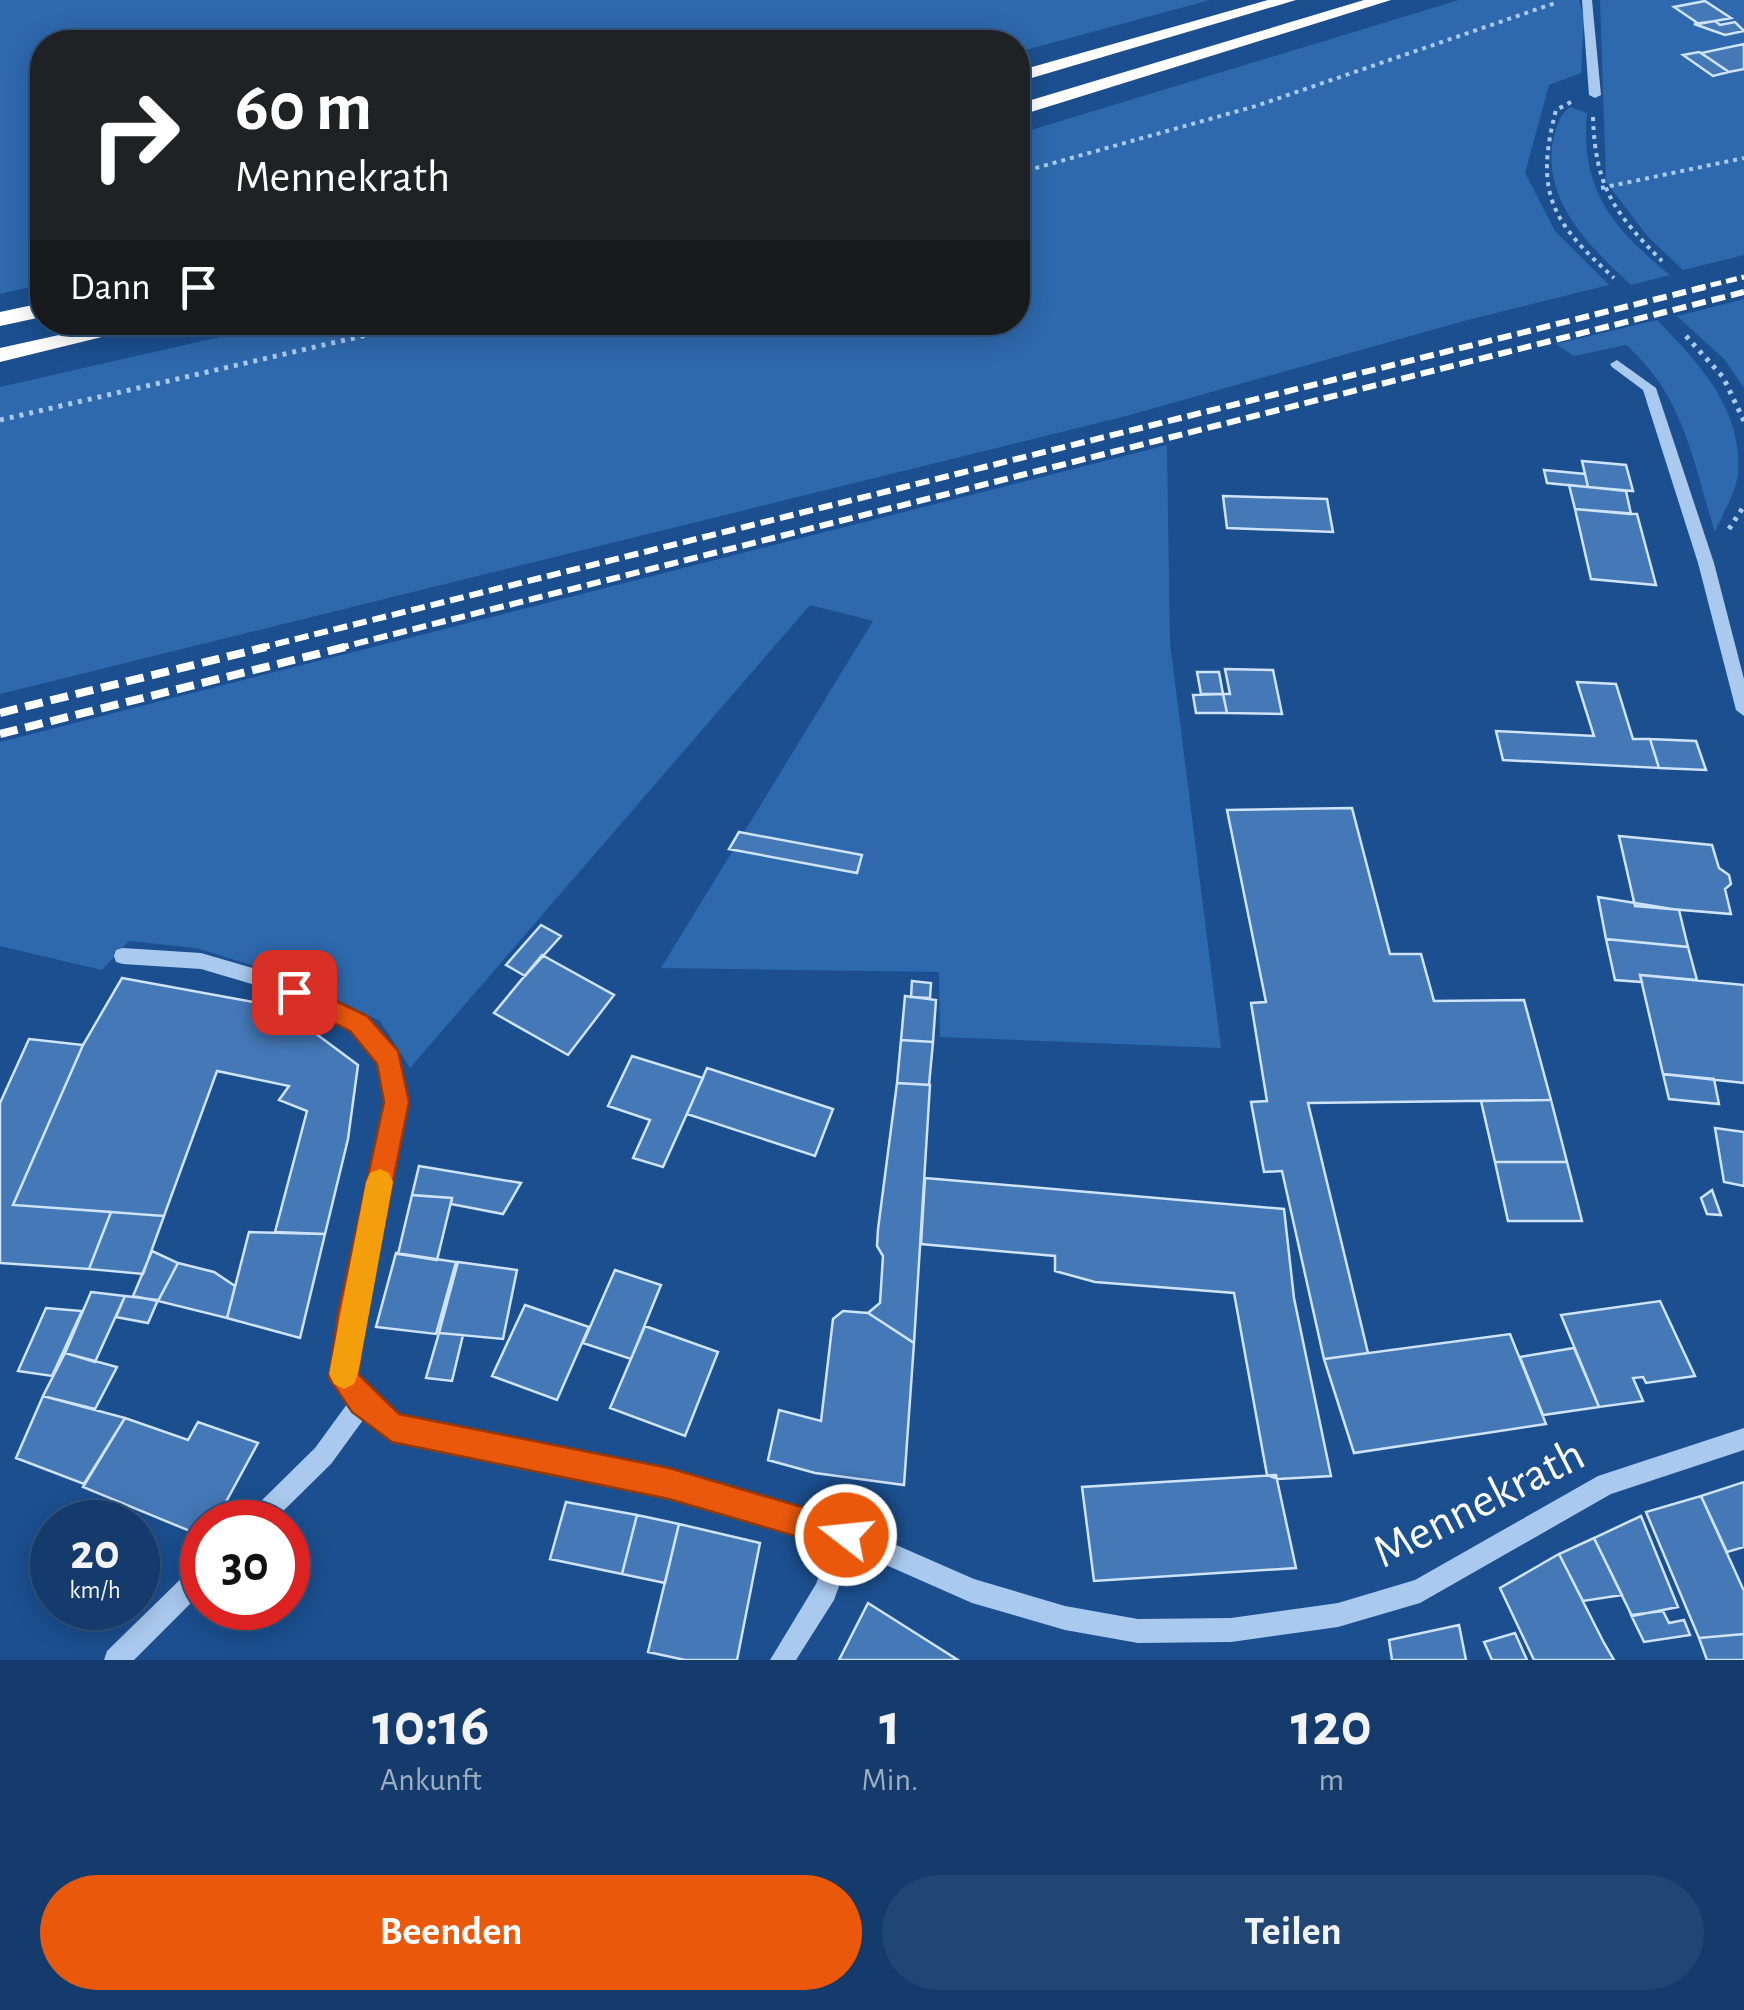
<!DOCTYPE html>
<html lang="de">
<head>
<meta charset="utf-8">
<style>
	:root { --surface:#143b6b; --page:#214673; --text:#f1f3f6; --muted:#9dadc1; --line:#33557e; --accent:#ea580c }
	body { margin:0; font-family:"Alegreya Sans",sans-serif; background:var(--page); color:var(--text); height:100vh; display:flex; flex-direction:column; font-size:38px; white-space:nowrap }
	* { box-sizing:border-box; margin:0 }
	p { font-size:32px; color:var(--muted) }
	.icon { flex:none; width:55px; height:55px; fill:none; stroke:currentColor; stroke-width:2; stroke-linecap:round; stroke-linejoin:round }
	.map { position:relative; height:1660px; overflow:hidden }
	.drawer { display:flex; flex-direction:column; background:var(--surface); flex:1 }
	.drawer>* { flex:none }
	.top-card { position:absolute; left:30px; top:30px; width:1000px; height:305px; border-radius:40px; box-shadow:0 5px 25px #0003,0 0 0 2px var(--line); background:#202124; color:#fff; overflow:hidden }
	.speed { position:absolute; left:30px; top:1500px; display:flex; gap:20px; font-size:50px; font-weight:700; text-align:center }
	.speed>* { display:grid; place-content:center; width:130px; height:130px; border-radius:50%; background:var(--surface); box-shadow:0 5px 25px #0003,0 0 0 2px var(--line); line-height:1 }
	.speed small { font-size:25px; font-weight:400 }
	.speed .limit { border:15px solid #d22; background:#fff; color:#111 }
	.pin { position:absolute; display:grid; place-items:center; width:85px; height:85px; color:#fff; margin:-42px; border-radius:20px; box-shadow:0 5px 15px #0006 }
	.me { position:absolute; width:110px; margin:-55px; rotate:286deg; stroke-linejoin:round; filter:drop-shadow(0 0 8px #0008) }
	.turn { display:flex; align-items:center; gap:35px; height:210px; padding:0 40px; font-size:45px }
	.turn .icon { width:130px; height:130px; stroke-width:2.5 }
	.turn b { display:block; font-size:70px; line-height:85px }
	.then { display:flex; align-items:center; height:95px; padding:0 40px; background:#0003; gap:20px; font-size:38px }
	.eta { display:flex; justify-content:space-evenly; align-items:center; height:170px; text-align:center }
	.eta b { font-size:60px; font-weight:700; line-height:70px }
	.primary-button { display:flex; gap:20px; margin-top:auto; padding:20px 40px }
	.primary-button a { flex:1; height:115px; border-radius:60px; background:var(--accent); color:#fff; font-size:40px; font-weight:700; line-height:115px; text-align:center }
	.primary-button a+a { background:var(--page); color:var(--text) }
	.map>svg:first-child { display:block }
	.green { fill:#2e69ad }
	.building { fill:#4478b7; stroke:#cfe3fa; stroke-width:2.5 }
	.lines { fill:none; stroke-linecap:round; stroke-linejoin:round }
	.path-far1 { stroke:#a9c9ee; stroke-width:4; stroke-dasharray:4 5; stroke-linecap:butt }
	.path { stroke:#a9c9ee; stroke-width:5; stroke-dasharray:4 6; stroke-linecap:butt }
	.minor { fill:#a9c9ee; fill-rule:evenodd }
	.highway { fill:#fff; fill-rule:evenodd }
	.rail-far2 { stroke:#fff; stroke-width:5; stroke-dasharray:11 5; stroke-linecap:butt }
	.rail-far1 { stroke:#fff; stroke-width:6; stroke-dasharray:14 6; stroke-linecap:butt }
	.rail { stroke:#fff; stroke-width:8; stroke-dasharray:18 8; stroke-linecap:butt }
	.route { fill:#ea580c; stroke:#983908; stroke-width:2.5 }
	.slow { fill:#f59e0b }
	.labels { text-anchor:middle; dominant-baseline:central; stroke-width:8; stroke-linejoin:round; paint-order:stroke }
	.near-street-label { font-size:48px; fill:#fff; stroke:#1b4f8f }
</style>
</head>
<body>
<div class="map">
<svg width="1744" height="1660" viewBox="0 0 1744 1660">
	<rect width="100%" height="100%" fill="#1b4f8f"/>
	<!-- green -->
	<path class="green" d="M 0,0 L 1210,0 L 1018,52 L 1018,42 L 42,42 L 42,284 L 0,294 Z
		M 1459,0 L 1579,0 L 1584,19 L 1581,73 L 1549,85 L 1525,173 L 1555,231 L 1609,285 L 1464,321 L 1126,416 L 0,694 L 0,387 L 281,323 L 1018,322 L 1018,134 Z
		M 1600,0 L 1744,0 L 1744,255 L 1683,270 L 1648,237 L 1606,182 Z
		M 1570,107 L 1587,113 C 1580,191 1613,228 1670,275 L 1631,285 C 1590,247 1542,201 1553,141 C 1556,128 1559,115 1570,107 Z
		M 1744,299 L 1744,388 L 1725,360 L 1677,316 Z
		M 1657,320 C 1699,363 1743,409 1738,474 C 1736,492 1722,515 1715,532 C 1692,460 1685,397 1626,345 L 1574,356 L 1556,344 Z
		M 1167,445 L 1170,643 L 1221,1048 L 940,1037 L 939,972 L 661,968 L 873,621 L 810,605 L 410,1068 L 380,1021 L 296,979 L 196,948 L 129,941 L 102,970 L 0,946 L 0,742 Z"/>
	<!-- building -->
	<path class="building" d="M 1705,1 L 1731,18 L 1699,24 L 1674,7 Z
		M 1715,21 L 1720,25 L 1735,22 L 1744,31 L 1725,35 L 1694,24 Z
		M 1744,44 L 1744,69 L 1729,72 L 1701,53 Z
		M 1699,52 L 1701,53 L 1729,72 L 1713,76 L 1683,55 Z
		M 1582,461 L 1626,465 L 1633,491 L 1588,487 Z
		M 1544,470 L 1585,474 L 1588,487 L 1547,483 Z
		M 1569,485 L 1626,491 L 1631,514 L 1575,509 Z
		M 1223,496 L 1327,499 L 1333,532 L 1227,528 Z
		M 1575,509 L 1637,514 L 1656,585 L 1591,579 Z
		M 1225,669 L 1273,670 L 1282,714 L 1227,713 L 1223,694 L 1230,694 Z
		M 1197,672 L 1219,672 L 1223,694 L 1201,694 Z
		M 1577,682 L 1616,684 L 1633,739 L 1650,739 L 1659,768 L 1503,760 L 1496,731 L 1594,736 Z
		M 1223,694 L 1227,713 L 1196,713 L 1193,695 Z
		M 1650,739 L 1696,741 L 1706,770 L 1659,768 Z
		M 1352,808 L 1390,954 L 1421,954 L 1434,1001 L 1524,1000 L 1551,1100 L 1308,1103 L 1368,1353 L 1324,1359 L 1282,1171 L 1264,1172 L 1251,1102 L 1267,1101 L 1251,1003 L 1266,1002 L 1227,810 Z
		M 739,832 L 862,855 L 857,873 L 729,849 Z
		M 1619,836 L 1712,845 L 1719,868 L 1729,875 L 1731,884 L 1725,889 L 1731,914 L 1635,906 Z
		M 1598,897 L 1679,910 L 1688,947 L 1606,939 Z
		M 541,925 L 561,936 L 525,976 L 506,965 Z
		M 1606,939 L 1688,947 L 1697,980 L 1640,975 L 1642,982 L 1615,980 Z
		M 542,955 L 614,995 L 568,1055 L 494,1013 Z
		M 1640,975 L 1744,985 L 1744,1083 L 1663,1074 Z
		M 122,978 L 280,1007 L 358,1065 L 348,1139 L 325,1234 L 275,1232 L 307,1111 L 279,1100 L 289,1086 L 217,1071 L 164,1216 L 13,1205 L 83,1045 Z
		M 912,981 L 931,983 L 930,998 L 911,997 Z
		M 905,996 L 936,1000 L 933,1042 L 901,1040 Z
		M 29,1039 L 83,1045 L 13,1205 L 111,1212 L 89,1269 L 0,1263 L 0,1103 Z
		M 901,1040 L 933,1042 L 929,1085 L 897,1083 Z
		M 632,1056 L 703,1078 L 663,1167 L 633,1158 L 650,1120 L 608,1106 Z
		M 707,1068 L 833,1109 L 815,1156 L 687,1114 Z
		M 1663,1074 L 1714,1079 L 1719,1104 L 1669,1099 Z
		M 897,1083 L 930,1085 L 914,1343 L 868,1313 L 880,1303 L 883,1256 L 877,1246 L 878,1229 Z
		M 1551,1100 L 1567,1162 L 1495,1162 L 1481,1101 Z
		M 1715,1128 L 1744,1132 L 1744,1186 L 1724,1182 Z
		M 1495,1162 L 1567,1162 L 1582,1221 L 1508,1221 Z
		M 419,1166 L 521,1183 L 503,1214 L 451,1204 L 452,1198 L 412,1195 Z
		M 925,1178 L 1284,1209 L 1294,1298 L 1331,1476 L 1278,1479 L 1267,1475 L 1234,1293 L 1095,1282 L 1055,1271 L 1055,1256 L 921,1244 Z
		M 1712,1190 L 1721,1215 L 1707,1214 L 1701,1198 Z
		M 412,1195 L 452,1198 L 437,1260 L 398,1254 Z
		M 111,1212 L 164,1216 L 143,1274 L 89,1269 Z
		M 249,1232 L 325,1234 L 300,1338 L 227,1318 Z
		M 152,1251 L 178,1263 L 158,1301 L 133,1296 Z
		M 396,1253 L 456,1262 L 436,1334 L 376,1327 Z
		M 458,1262 L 517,1270 L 503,1339 L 439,1333 Z
		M 178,1263 L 214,1272 L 235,1286 L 227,1318 L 158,1301 Z
		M 615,1270 L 661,1285 L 631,1359 L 583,1343 Z
		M 91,1292 L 125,1296 L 95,1362 L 65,1353 Z
		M 125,1296 L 158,1300 L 148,1323 L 116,1317 Z
		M 1660,1301 L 1695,1376 L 1646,1383 L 1643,1377 L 1633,1378 L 1643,1401 L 1599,1407 L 1561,1315 Z
		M 525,1305 L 589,1327 L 557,1400 L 492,1376 Z
		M 46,1308 L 82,1311 L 52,1376 L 18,1371 Z
		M 843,1311 L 868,1313 L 914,1343 L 904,1485 L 815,1473 L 768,1460 L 779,1410 L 821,1421 L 833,1319 Z
		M 645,1326 L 718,1352 L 685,1436 L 610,1408 Z
		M 439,1333 L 463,1335 L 452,1381 L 426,1378 Z
		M 1510,1334 L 1546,1424 L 1354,1453 L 1324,1359 Z
		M 1574,1348 L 1599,1407 L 1543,1415 L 1520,1357 Z
		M 65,1353 L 117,1367 L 95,1409 L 43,1396 Z
		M 43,1396 L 125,1418 L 84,1484 L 16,1458 Z
		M 125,1418 L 188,1440 L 198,1422 L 258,1443 L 215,1522 L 202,1522 L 202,1536 L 83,1487 Z
		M 1276,1475 L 1296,1568 L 1094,1581 L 1082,1487 Z
		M 1744,1482 L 1744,1547 L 1727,1552 L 1701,1496 Z
		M 1701,1496 L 1744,1591 L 1744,1634 L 1699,1638 L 1646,1512 Z
		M 566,1502 L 637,1515 L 622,1574 L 550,1559 Z
		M 637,1515 L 679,1524 L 665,1583 L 622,1574 Z
		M 1641,1516 L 1678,1607 L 1632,1616 L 1594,1538 Z
		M 679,1524 L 760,1543 L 737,1660 L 685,1660 L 648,1652 Z
		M 1594,1538 L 1622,1595 L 1583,1601 L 1559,1554 Z
		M 1559,1554 L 1604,1643 L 1614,1660 L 1534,1660 L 1500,1588 Z
		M 868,1603 L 958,1660 L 839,1660 Z
		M 1663,1611 L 1669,1623 L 1684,1620 L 1690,1635 L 1644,1642 L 1631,1615 Z
		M 1459,1625 L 1466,1660 L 1392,1660 L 1389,1640 Z
		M 1515,1633 L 1527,1660 L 1492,1660 L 1484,1642 Z
		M 1744,1634 L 1744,1660 L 1707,1660 L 1699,1638 Z"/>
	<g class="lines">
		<!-- path-far1 -->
		<path class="path-far1" d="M 1571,102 L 1556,110 C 1534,194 1552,222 1614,278
			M 1593,117 C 1595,186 1614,213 1662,261
			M 1018,173 L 1256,106 L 1558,2
			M 1601,188 L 1744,158"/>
		<!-- path -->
		<path class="path" d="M 1686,336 L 1723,377 L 1744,421
			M 0,420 L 423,322
			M 1729,529 L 1744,506"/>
		<!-- minor -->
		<path class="minor" d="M 1582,0 L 1592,0 L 1601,95 L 1595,98 L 1589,95 Z
			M 1617,360 L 1656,388 L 1714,563 L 1744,679 L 1744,716 L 1736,710 L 1698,563 L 1643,390 L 1612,367 L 1610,364 Z
			M 123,948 L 201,953 L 280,976 L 365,1018 L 396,1053 L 406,1102 L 363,1314 L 355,1374 L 399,1417 L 669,1472 L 846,1523 L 974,1579 L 1065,1606 L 1138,1619 L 1231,1618 L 1338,1603 L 1415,1580 L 1598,1476 L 1744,1428 L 1744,1450 L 1611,1494 L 1420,1603 L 1338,1627 L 1231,1642 L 1138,1643 L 1065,1630 L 972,1603 L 852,1550 L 834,1600 L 796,1660 L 770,1660 L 816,1584 L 831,1543 L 669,1496 L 393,1438 L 385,1435 L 366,1416 L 331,1464 L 272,1522 L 244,1522 L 248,1514 L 315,1448 L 350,1400 L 335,1386 L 332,1378 L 341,1314 L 386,1102 L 380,1063 L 351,1030 L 269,989 L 201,969 L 123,964 L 116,962 L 114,956 L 116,950 Z
			M 202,1564 L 202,1592 L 134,1660 L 104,1660 L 107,1651 L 193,1567 Z"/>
		<!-- highway -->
		<path class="highway" d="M 1268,0 L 1296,0 L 1018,82 L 1018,71 Z
			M 1364,0 L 1391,0 L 1018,116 L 1018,104 Z
			M 42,303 L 42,317 L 0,326 L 0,312 Z
			M 118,322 L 163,322 L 0,362 L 0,348 Z"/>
		<!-- rail-far2 -->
		<path class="rail-far2" d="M 1695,289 L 1744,277"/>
		<!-- rail-far1 -->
		<path class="rail-far1" d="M 256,649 L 1705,287
			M 335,649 L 1744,292"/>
		<!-- rail -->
		<path class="rail" d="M 0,713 L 266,647
			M 0,734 L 345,647"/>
	</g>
	<!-- route -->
	<path class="route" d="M 294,981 L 367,1016 L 398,1051 L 409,1102 L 366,1314 L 358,1374 L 399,1414 L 669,1468 L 846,1520 L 857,1524 L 862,1535 L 857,1546 L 846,1551 L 669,1499 L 392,1442 L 352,1412 L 329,1378 L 338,1314 L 384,1102 L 377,1064 L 350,1031 L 286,999 L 282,992 L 286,984 Z"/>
	<!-- slow -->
	<path class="slow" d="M 380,1169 L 389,1173 L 393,1182 L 358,1374 L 354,1384 L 344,1389 L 334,1384 L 329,1374 L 366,1182 L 370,1173 Z"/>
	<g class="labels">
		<!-- near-street labels -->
		<g class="near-street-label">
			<text transform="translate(1479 1504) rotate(-27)">Mennekrath</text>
		</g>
	</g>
</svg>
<div class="speed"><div>20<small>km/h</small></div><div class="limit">30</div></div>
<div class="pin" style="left:294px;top:992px;background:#d93025"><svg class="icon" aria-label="arrive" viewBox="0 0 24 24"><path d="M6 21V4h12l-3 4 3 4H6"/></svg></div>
<svg class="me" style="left:846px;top:1535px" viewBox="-20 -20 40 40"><circle r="17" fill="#ea580c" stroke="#fff" stroke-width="3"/><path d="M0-11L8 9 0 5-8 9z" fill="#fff"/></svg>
<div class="top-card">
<div class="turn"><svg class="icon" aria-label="right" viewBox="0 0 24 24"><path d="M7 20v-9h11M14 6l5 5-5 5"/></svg><div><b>60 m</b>Mennekrath</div></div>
<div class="then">Dann<svg class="icon" aria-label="arrive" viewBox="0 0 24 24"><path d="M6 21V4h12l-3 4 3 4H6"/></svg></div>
</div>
</div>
<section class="drawer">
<div class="eta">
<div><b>10:16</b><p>Ankunft</p></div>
<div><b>1</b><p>Min.</p></div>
<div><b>120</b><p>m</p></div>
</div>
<div class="primary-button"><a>Beenden</a><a>Teilen</a></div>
</section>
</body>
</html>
